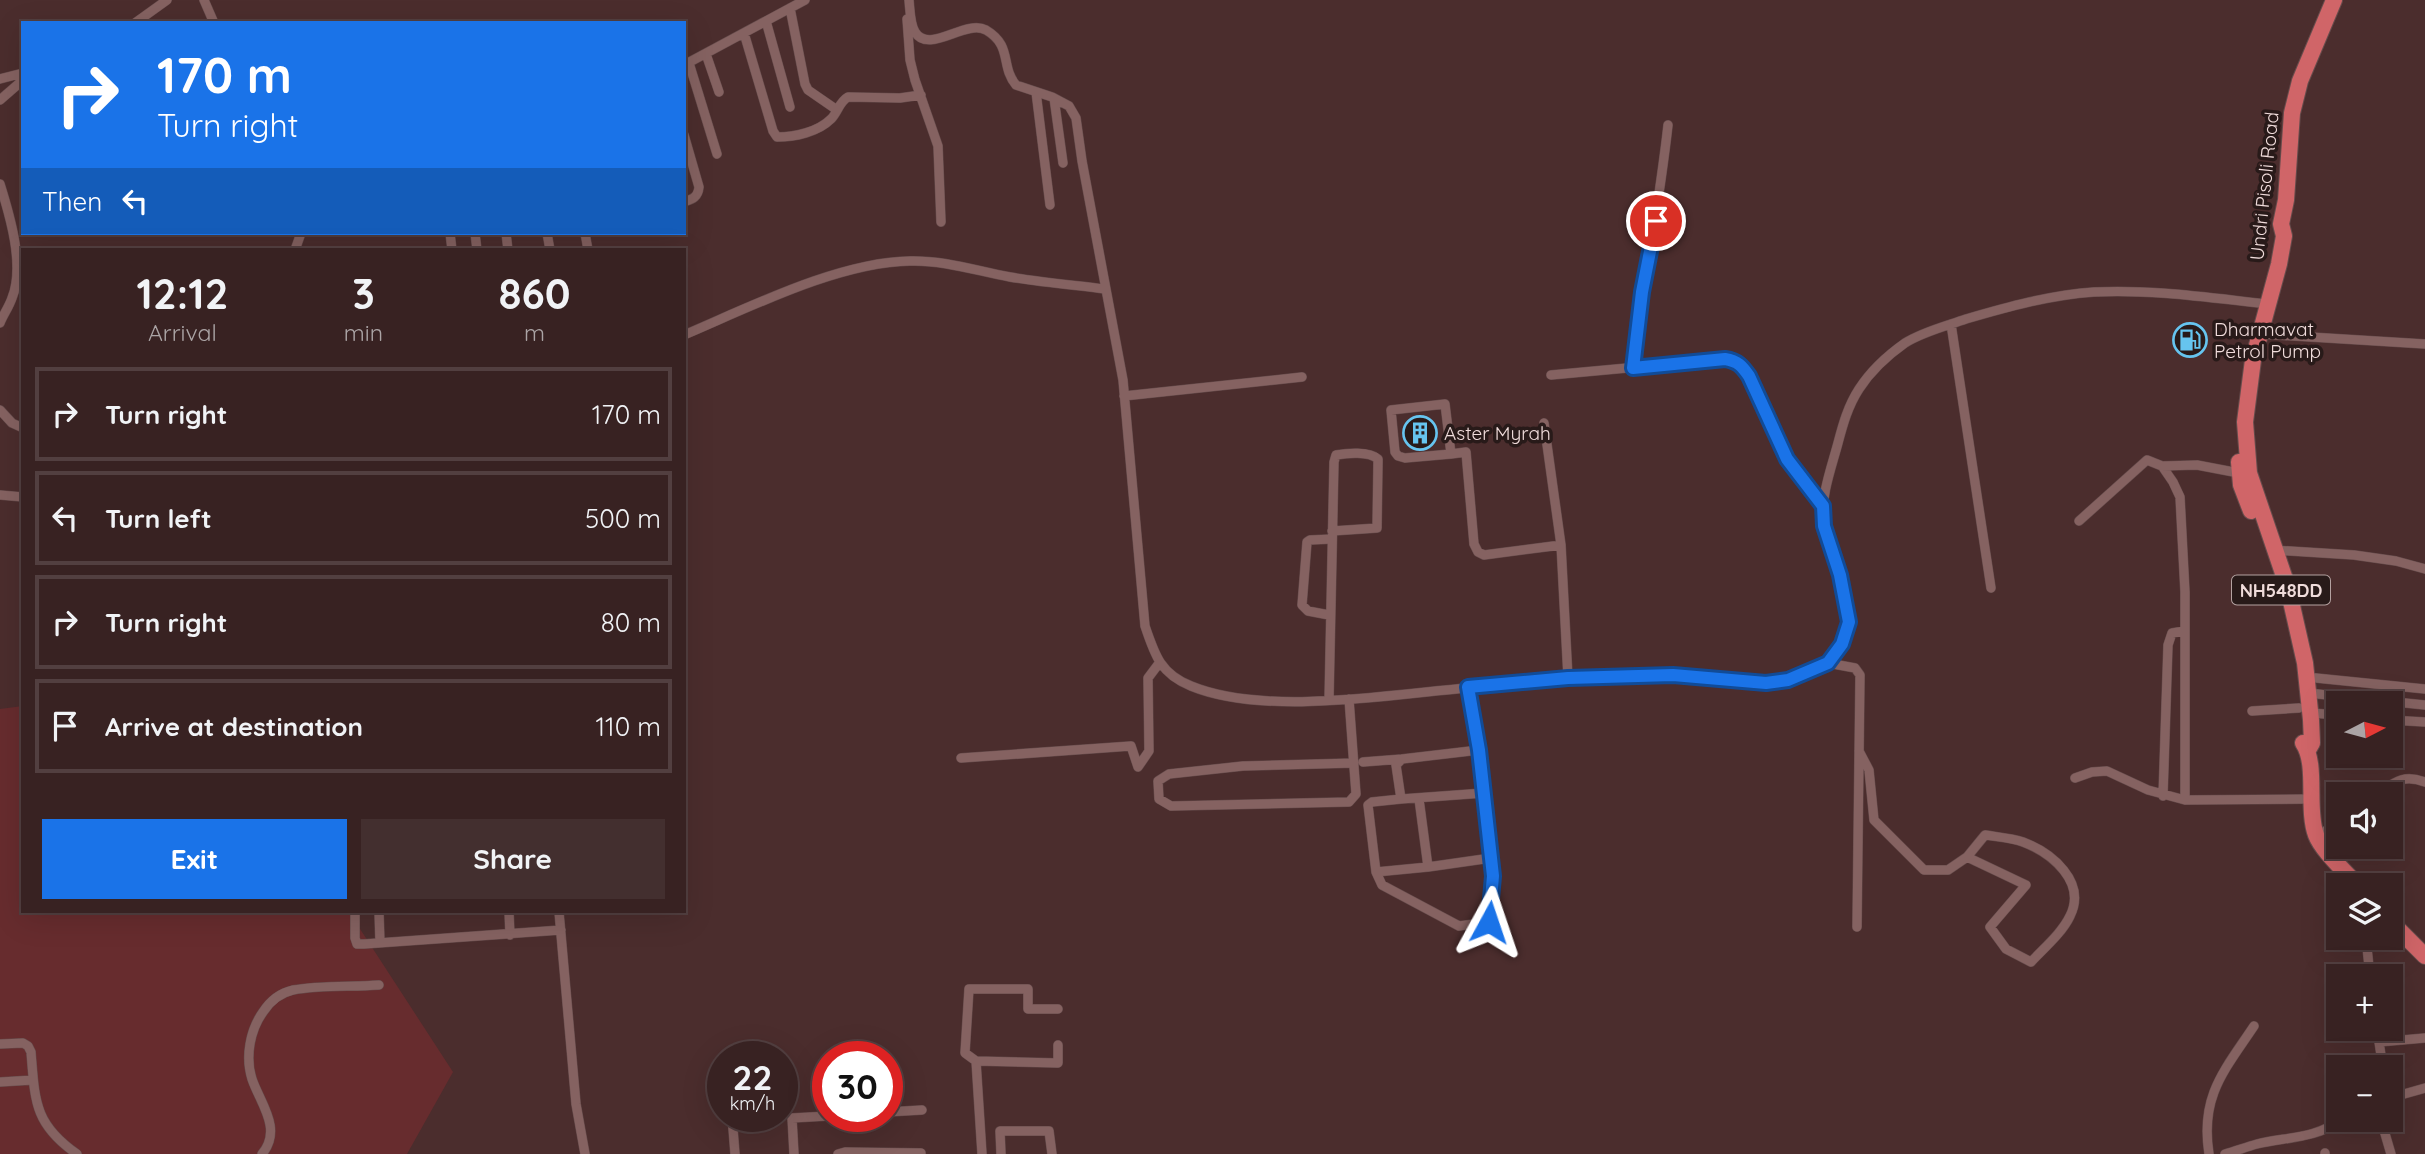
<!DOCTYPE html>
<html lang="en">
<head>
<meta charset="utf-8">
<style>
	:root { --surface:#382222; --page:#432f2f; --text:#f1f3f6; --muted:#aba4a5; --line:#523f40; --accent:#1a73e8 }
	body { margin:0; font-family:Quicksand,sans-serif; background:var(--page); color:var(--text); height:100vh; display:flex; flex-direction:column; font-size:26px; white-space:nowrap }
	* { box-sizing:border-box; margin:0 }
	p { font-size:23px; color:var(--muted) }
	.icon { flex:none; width:38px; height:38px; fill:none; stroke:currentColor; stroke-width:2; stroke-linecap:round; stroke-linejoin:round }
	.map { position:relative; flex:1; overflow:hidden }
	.sheet { position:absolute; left:21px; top:248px; width:665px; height:665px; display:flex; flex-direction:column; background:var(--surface); border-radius:0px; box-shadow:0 7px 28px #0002,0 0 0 2px var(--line) }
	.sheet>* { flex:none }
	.hud { position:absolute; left:21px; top:21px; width:665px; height:214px; border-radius:0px; box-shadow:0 7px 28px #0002,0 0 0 2px var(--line); background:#1a73e8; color:#fff; overflow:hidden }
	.needle { width:46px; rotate:84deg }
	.buttons { position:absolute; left:2326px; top:691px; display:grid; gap:14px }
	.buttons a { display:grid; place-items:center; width:77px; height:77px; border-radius:0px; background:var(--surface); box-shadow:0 7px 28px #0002,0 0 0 2px var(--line); font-size:35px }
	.speed { position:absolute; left:707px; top:1041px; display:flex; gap:14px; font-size:35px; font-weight:700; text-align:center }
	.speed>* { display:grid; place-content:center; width:91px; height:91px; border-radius:50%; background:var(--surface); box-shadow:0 7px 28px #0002,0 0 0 2px var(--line); line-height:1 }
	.speed small { font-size:18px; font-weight:400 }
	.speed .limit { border:10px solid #d22; background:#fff; color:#111 }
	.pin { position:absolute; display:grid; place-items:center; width:60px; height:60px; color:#fff; margin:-30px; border:4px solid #fff; border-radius:50%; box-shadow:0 2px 7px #0007 }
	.me { position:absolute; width:77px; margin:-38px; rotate:5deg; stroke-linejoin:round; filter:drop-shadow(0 0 5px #0008) }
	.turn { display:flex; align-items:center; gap:24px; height:147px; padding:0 21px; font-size:32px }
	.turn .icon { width:91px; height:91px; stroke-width:2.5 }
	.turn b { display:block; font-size:49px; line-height:60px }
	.then { display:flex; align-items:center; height:66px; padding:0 21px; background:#0003; gap:14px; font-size:26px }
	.eta { display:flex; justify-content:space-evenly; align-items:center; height:119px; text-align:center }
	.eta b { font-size:42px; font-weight:800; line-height:49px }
	.action { display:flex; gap:14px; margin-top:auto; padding:14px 21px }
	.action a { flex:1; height:80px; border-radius:0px; background:var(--accent); color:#fff; font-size:28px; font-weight:800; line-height:80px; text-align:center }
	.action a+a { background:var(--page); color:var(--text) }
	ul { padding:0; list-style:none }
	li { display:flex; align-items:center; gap:21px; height:94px; margin:0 14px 10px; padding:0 7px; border:4px solid var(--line); border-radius:0px }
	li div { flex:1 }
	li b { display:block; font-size:26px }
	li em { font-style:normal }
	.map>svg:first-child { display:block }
	.green { fill:#672c2e }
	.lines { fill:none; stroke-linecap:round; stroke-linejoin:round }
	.street-casing { stroke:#664c4c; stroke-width:10 }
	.highway-casing { stroke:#664c4c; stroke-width:18 }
	.street { stroke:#856261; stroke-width:9 }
	.highway { stroke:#d06568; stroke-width:16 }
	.route-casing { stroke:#114b97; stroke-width:18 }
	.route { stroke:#1a73e8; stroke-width:12 }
	.labels { text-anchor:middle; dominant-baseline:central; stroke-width:7; stroke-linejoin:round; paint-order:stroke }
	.shield { fill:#281a19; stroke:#b4a2a1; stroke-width:2 }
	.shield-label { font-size:18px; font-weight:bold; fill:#f0dcdb }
	.street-label { font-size:19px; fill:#f0dcdb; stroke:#281a19 }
	.poi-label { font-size:19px; fill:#f0dcdb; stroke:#281a19; text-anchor:start }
</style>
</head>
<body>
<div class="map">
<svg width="2425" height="1154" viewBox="0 0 2425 1154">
	<rect width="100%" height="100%" fill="#4b2d2d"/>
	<!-- green -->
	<path class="green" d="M 23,706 L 23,912 L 349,912 L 453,1072 L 407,1154 L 0,1154 L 0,709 Z"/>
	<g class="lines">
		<!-- street casing -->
		<g class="street-casing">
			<path id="street" d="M 204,0 L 214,23
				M 909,0 C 910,10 910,24 915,32 C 929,55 965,19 986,30 C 1013,46 1000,66 1016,85 L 1052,97 L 1069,106 L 1076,118 L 1082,161 L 1123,380 L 1145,626 C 1155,656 1161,674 1191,686 C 1264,716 1388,695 1466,688 C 1526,682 1587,678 1648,676 C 1667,675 1686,674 1706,676 C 1747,681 1789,689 1826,664 C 1831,660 1836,653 1839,647 C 1865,606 1828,563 1823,522 C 1821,495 1831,469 1838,443 C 1843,424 1848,406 1859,389 C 1870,372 1888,355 1905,343 C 1922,332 1946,326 1966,319 C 2007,307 2050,295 2094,292 C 2152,289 2211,298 2268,304
				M 790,8 L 805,84 L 808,90 L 837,110
				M 907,19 L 910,60 L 915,80 L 938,146 L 941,222
				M 766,21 L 790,107
				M 135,23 L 167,0
				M 744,33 L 773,131 L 777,137 C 795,137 818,132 831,119 C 838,112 839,102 848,97 L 900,98 L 921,95
				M 706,54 L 719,92
				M 689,63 L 717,154
				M 684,65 L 805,0
				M 0,79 L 23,73
				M 1036,92 L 1050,205
				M 1054,98 L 1063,163
				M 0,100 L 23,80
				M 684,135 L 699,187 C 698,197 693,199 684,202
				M 0,184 C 10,216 25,266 12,298 C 9,307 3,315 0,323
				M 450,233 L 452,250
				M 475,233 L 477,250
				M 506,233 L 508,250
				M 547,233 L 550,250
				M 585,233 L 588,250
				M 295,250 L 301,233
				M 1951,324 L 1991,588
				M 2260,334 L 2425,344
				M 684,335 C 750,307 839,262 910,261 C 944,260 977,271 1010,277 C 1041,282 1073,285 1105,289
				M 1633,368 C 1643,287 1659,207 1668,125
				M 1551,375 L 1725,359 C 1738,361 1742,366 1749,376 L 1787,459 L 1823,506
				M 1124,396 L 1302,377
				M 0,410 L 12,423 L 23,428
				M 1544,423 L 1561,545
				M 1451,454 L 1405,458 L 1398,456 L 1395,452 L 1391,410 L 1445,404 L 1451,454 L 1466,452 L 1474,544 L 1478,552 L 1484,555 L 1561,545 L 1568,678
				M 2162,466 L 2173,482 L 2180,497 L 2185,592 L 2185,800
				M 0,495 L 23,497
				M 2079,521 L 2147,460 L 2162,466 L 2197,465 L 2244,474
				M 2272,550 L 2354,555 L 2396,561 L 2425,569
				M 1329,615 L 1308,611 L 1302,605 L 1307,542 L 1310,540 L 1332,539
				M 1828,663 L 1855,668 L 1860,675 L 1857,927
				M 2306,677 L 2425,689
				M 2308,693 L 2425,705
				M 1349,699 L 1356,794 L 1349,802 L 1171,806 L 1159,799 L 1158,781 L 1169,774 L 1243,766 L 1354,763
				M 1329,700 L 1334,462 L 1336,455 C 1347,453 1369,451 1378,459 L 1378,463 L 1377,528 L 1332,531
				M 2252,711 L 2299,708
				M 2311,713 L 2338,715
				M 2390,720 L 2425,722
				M 1479,750 L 1402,759 L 1396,765 L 1401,799 L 1484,793
				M 1859,751 L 1869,770 L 1874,820 L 1924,870 L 1948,870 L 1967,857
				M 961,758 L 1131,746 L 1138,767 L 1149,751 L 1148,678 L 1160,662
				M 1363,762 L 1402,759
				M 2075,778 L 2092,772 L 2107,771 L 2148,790 L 2185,800 L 2310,799
				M 2377,794 C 2395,782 2403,774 2425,782
				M 2163,796 L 2168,645 L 2172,633 L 2184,631
				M 1401,799 L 1372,802 L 1368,805 L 1376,872 L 1428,867 L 1419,799
				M 1985,835 C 1998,837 2012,838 2023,842 C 2052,853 2087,882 2070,916 C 2062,933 2044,948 2031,962 L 2006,949 L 1990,927 L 2026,885 L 1967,857 Z
				M 2317,837 L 2338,822
				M 1428,867 L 1491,858
				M 1376,872 L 1382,885 L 1459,926 L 1489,922 L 1493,876 L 1479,750 L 1468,687
				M 355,912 L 355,938 L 357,944 L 364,944 L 561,930
				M 379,912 L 380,943
				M 509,912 L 510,935
				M 559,912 L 576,1104 L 585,1154
				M 2366,938 L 2370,976
				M 2377,1029 L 2383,1068
				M 2379,1042 L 2425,1038
				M 0,1044 L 23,1043 L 28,1046 L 31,1052 C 35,1101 34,1124 77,1154
				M 2329,1059 L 2338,1122
				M 976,1061 L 965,1053 L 969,989 L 1028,989 L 1028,1009 L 1058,1009
				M 0,1082 L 33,1080
				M 2390,1098 L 2425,1088
				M 887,1112 L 922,1110
				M 732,1116 L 735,1154
				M 2381,1120 L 2391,1154
				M 2325,1153 L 2325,1154
				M 262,1154 C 283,1129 260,1103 252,1079 C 245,1057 250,1030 263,1012 C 270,1001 280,993 293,990 C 320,985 351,987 379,985
				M 794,1154 L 792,1118 L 828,1116
				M 838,1154 L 845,1152 L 921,1153
				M 982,1154 L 976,1061 L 1058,1063 L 1058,1045
				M 1001,1154 L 1000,1131 L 1049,1131 L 1052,1154
				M 2209,1154 C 2200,1096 2224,1071 2254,1026
				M 2225,1154 C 2236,1151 2246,1147 2257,1144 C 2285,1137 2316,1139 2340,1120"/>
		</g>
		<!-- highway casing -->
		<g class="highway-casing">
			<path id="highway" d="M 2239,462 L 2241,485 L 2251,511
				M 2303,743 C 2318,765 2306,808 2316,835 C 2322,851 2346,872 2358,886
				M 2308,750 L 2312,743 L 2311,720 L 2305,663 L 2288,588 L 2249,473 L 2245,422 L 2253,360 L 2279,264 L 2284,236 L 2281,224 L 2286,200 L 2292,113 L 2300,81 L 2334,0
				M 2390,921 L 2425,956"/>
		</g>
		<!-- street -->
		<use href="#street" class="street"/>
		<!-- highway -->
		<use href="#highway" class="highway"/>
	</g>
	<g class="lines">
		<!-- route casing -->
		<g class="route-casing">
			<path id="route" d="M 1489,922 L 1493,876 L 1479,750 L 1468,687 L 1568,678 L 1673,675 L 1766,683 L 1788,680 L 1828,663 L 1842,644 L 1849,622 L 1840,575 L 1824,526 L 1823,506 L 1787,459 L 1749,376 C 1742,366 1738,361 1725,359 L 1633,368 L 1642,292 L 1656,221"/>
		</g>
		<!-- route -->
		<use href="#route" class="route"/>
	</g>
	<!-- icons -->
	<defs>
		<g id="fuel-ring" transform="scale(1.75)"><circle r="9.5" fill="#281a19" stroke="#66c4ef" stroke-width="1.5"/><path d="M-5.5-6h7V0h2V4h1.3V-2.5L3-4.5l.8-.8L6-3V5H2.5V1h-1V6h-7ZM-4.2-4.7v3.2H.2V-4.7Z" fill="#66c4ef"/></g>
		<g id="building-ring" transform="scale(1.75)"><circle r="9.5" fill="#281a19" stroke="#66c4ef" stroke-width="1.5"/><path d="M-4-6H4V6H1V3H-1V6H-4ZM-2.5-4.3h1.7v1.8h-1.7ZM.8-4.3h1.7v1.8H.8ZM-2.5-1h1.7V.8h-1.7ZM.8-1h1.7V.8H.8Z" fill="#66c4ef"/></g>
	</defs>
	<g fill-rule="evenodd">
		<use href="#fuel-ring" x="2190" y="340"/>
		<use href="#building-ring" x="1420" y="433"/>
	</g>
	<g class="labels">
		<!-- shield labels -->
		<rect class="shield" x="2232" y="575.5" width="98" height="29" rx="5"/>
		<g class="shield-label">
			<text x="2281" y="590">NH548DD</text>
		</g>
		<!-- street labels -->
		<g class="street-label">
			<text transform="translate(2264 186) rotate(-84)">Undri Pisoli Road</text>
		</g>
		<!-- poi labels -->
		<g class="poi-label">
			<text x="2214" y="329">Dharmavat<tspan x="2214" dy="22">Petrol Pump</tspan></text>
			<text x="1444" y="433">Aster Myrah</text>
		</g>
	</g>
</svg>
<div class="buttons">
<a><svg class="needle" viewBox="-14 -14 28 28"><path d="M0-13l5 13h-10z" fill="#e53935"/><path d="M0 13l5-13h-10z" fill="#aba4a5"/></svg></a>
<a><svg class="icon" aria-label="sound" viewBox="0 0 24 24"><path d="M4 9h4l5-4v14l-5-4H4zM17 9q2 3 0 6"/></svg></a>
<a><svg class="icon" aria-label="layers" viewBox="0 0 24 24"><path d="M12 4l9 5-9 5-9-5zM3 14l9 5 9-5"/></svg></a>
<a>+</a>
<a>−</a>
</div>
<div class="speed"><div>22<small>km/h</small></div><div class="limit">30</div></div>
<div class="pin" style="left:1656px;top:221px;background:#d93025"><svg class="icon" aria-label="arrive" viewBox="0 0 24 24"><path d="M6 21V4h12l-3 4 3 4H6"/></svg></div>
<svg class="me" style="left:1489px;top:922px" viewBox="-20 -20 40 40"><path d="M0-17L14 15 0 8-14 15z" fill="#1a73e8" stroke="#fff" stroke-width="4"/></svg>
<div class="hud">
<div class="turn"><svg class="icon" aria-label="right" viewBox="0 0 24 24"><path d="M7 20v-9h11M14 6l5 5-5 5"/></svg><div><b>170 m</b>Turn right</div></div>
<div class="then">Then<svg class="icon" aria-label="left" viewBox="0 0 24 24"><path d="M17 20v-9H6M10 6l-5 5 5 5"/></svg></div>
</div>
<section class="sheet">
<div class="eta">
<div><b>12:12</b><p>Arrival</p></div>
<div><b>3</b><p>min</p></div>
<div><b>860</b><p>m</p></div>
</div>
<ul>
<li><svg class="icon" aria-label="right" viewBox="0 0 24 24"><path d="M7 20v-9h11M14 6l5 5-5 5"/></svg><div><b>Turn right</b></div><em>170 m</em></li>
<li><svg class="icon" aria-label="left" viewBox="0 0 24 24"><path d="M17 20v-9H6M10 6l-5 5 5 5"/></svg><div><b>Turn left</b></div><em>500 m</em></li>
<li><svg class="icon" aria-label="right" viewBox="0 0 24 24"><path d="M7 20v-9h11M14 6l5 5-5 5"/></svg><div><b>Turn right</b></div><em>80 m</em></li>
<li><svg class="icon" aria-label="arrive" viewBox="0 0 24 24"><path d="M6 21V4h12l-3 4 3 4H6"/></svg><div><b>Arrive at destination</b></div><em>110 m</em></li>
</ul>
<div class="action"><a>Exit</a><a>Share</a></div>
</section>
</div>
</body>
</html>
